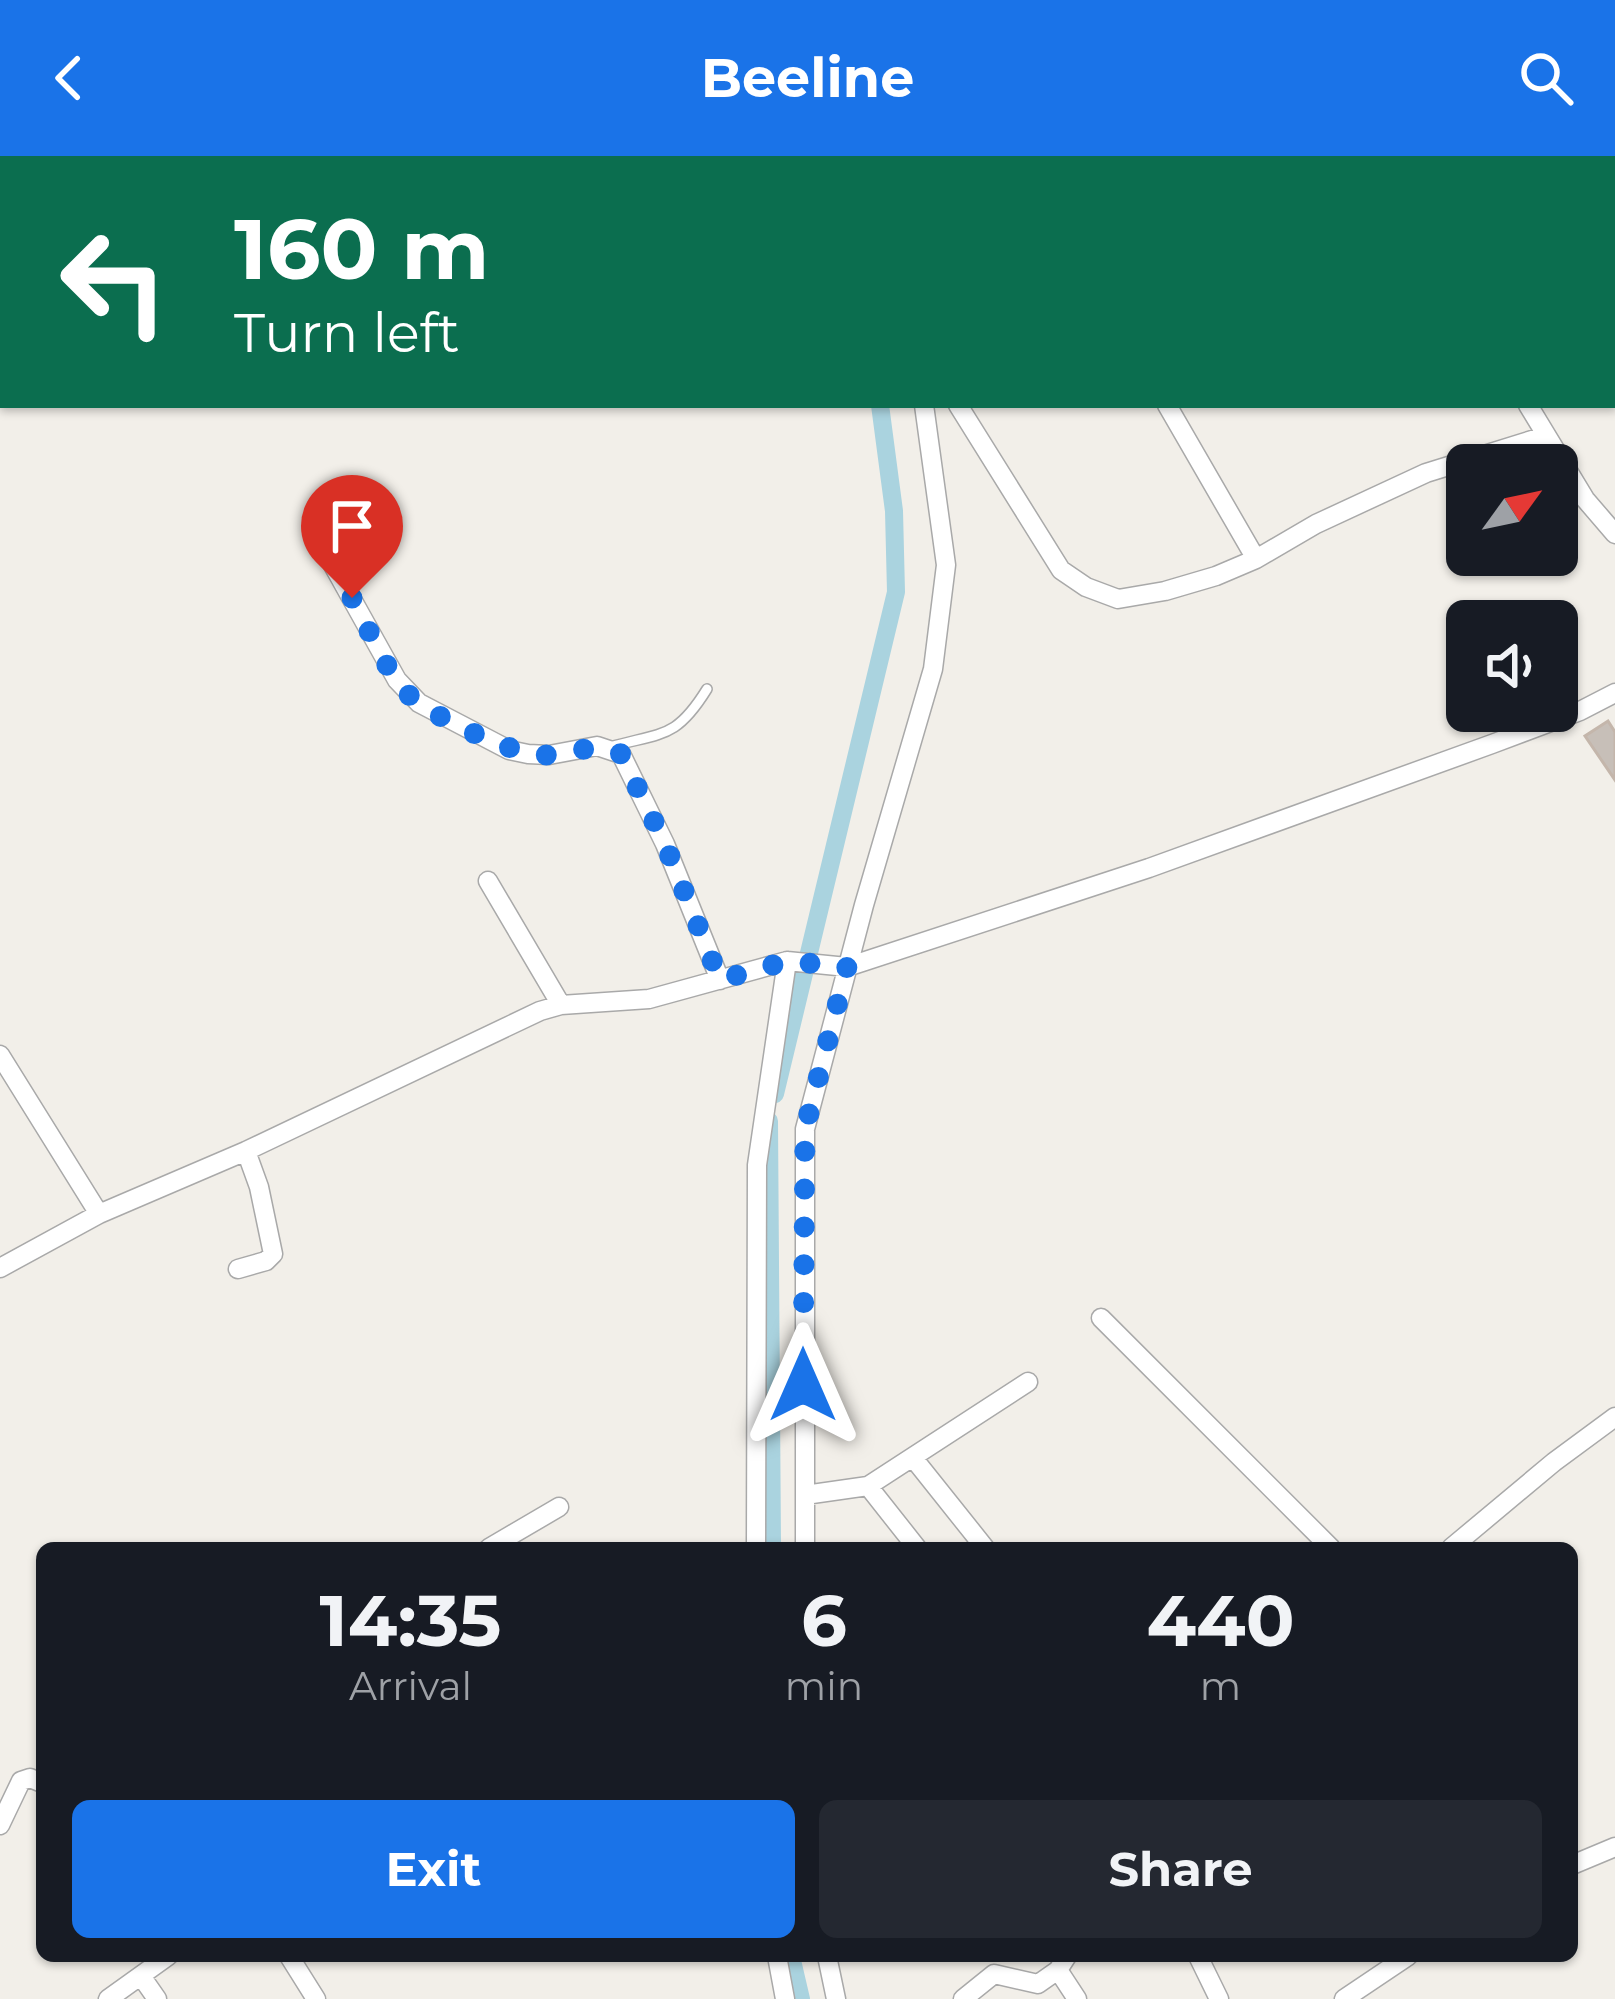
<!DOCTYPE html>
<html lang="en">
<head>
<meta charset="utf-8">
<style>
	:root { --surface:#171b24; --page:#242831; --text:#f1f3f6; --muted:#9ea1a6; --accent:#1a73e8 }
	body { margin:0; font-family:Montserrat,sans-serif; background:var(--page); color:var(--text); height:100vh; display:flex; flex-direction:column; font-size:45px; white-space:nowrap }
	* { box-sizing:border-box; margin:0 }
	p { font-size:39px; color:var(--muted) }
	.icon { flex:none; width:66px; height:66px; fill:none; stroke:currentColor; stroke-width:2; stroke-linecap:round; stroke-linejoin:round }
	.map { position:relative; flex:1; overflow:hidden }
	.panel { position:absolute; left:36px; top:1386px; width:1542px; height:420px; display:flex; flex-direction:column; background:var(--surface); border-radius:18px; box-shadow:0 3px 9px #0004 }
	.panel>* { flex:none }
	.banner { position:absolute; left:0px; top:0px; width:1617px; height:252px; box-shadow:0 3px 9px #0004; background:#0b6e4f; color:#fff; overflow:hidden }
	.needle { width:78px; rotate:57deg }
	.buttons { position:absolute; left:1446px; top:288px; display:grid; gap:24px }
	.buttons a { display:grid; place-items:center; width:132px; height:132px; border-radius:18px; background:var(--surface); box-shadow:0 3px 9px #0004; font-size:60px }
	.pin { position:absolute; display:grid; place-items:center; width:102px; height:102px; color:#fff; margin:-123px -51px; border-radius:50% 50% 50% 0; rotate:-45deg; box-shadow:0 0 12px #0007 }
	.pin .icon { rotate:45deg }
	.me { position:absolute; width:132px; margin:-66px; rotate:0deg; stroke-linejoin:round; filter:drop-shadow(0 0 9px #0008) }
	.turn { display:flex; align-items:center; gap:42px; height:252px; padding:0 36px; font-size:54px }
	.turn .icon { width:156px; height:156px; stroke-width:2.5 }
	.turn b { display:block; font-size:84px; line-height:102px }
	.eta { display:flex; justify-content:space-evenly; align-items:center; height:204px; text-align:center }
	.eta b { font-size:72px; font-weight:700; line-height:84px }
	.primary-button { display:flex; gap:24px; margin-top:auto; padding:24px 36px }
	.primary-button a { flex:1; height:138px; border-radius:18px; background:var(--accent); color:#fff; font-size:48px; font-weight:700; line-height:138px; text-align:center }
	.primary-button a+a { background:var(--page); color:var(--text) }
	header { display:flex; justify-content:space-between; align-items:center; height:156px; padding:0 36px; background:var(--accent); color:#fff; font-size:54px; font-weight:700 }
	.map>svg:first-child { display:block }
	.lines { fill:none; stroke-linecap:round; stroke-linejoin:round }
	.canal { stroke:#aad3df; stroke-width:18 }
	.building { fill:#c7bfb8; stroke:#c4b6ab; stroke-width:3 }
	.lane-casing { stroke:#a9a9a9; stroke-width:12 }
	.street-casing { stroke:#a9a9a9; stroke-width:21 }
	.lane { stroke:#fff; stroke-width:9 }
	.street { stroke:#fff; stroke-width:18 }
	.route { stroke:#1a73e8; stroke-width:21; stroke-dasharray:0 37.8 }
</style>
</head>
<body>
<header><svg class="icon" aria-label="back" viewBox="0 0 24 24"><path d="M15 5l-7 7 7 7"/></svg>Beeline<svg class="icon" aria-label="search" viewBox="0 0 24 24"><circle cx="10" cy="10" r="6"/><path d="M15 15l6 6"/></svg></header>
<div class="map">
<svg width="1615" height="1843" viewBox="0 0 1615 1843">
	<rect width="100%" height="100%" fill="#f2efe9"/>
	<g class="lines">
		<!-- canal -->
		<path class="canal" d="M 845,0 L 845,3
			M 775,938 L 896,436 L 894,355 L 880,249
			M 769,965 L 772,1392
			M 791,1800 L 801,1843"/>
	</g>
	<!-- building -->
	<path class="building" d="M 1608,565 L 1615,576 L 1615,624 L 1585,580 Z"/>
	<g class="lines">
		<!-- lane casing -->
		<g class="lane-casing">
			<path id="lane" d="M 610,591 C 663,576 676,583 707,533"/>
		</g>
		<!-- street casing -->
		<g class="street-casing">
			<path id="street" d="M 217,0 L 221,3
				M 324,0 L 326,3
				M 627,0 L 629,3
				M 883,0 L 884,3
				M 1305,0 L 1307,3
				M 260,3 L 266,0
				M 408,3 L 414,0
				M 1614,20 L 1615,19
				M 958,249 L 1061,414 L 1086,431 L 1118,443 L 1165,435 L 1216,420 L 1256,403 L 1316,368 L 1426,317 L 1545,280
				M 1167,249 L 1256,403
				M 1528,249 L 1585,343 L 1615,378
				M 329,402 L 397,524 L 419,547 L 509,594 L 528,598 L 549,599 L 597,590 L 621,598 L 665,688 L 720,824
				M 488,725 L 561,849
				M 0,899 L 99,1058
				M 0,1112 L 99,1058 L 246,995 L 540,855 L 561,849 L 649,843 L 787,805 L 847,811 L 1149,712 L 1492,588 L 1580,555 L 1615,537
				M 238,1113 L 266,1105 L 273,1098 L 259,1031 L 246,995
				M 1101,1162 L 1331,1392
				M 914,1303 L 985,1392
				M 868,1330 L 917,1392
				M 805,1339 L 868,1330 L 1028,1226
				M 489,1392 L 559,1351
				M 756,1392 L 757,1009 L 787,805
				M 805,1392 L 805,973 L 864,749 L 933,513 L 946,409 L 924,249
				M 1451,1392 L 1554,1306 L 1615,1261
				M 0,1669 L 21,1625 L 30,1622 L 42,1627
				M 1572,1709 L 1615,1691
				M 289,1800 L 316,1843
				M 777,1800 L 785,1843
				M 827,1800 L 836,1843
				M 1198,1800 L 1219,1843
				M 1058,1814 L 1077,1843
				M 141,1820 L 157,1843
				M 108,1843 L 168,1800
				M 963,1843 L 994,1818 L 1038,1828 L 1058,1814 L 1067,1800
				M 1344,1843 L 1408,1800"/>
		</g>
		<!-- lane -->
		<use href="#lane" class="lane"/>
		<!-- street -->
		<use href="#street" class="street"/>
	</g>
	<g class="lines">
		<!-- route -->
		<path class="route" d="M 352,442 C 369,472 384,513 408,538 C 428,559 512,598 541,599 C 569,600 594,584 621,598 L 665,688 L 720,824 L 787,805 L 847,811 L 805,973 L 803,1229"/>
	</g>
</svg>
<div class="buttons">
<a><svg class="needle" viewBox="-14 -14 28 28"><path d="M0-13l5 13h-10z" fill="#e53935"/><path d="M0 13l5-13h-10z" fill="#9ea1a6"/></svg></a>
<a><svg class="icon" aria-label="sound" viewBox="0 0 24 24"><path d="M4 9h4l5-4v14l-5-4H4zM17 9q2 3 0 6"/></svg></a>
</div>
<div class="pin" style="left:352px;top:442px;background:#d93025"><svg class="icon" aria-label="arrive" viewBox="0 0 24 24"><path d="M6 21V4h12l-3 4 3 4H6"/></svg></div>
<svg class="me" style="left:803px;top:1229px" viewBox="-20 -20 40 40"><path d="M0-17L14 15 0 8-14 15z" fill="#1a73e8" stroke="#fff" stroke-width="4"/></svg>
<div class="banner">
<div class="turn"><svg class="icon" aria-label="left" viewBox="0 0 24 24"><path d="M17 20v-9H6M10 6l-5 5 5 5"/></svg><div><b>160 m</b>Turn left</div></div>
</div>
<section class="panel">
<div class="eta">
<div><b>14:35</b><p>Arrival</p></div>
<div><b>6</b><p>min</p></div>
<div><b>440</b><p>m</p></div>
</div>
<div class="primary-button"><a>Exit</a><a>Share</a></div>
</section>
</div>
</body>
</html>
